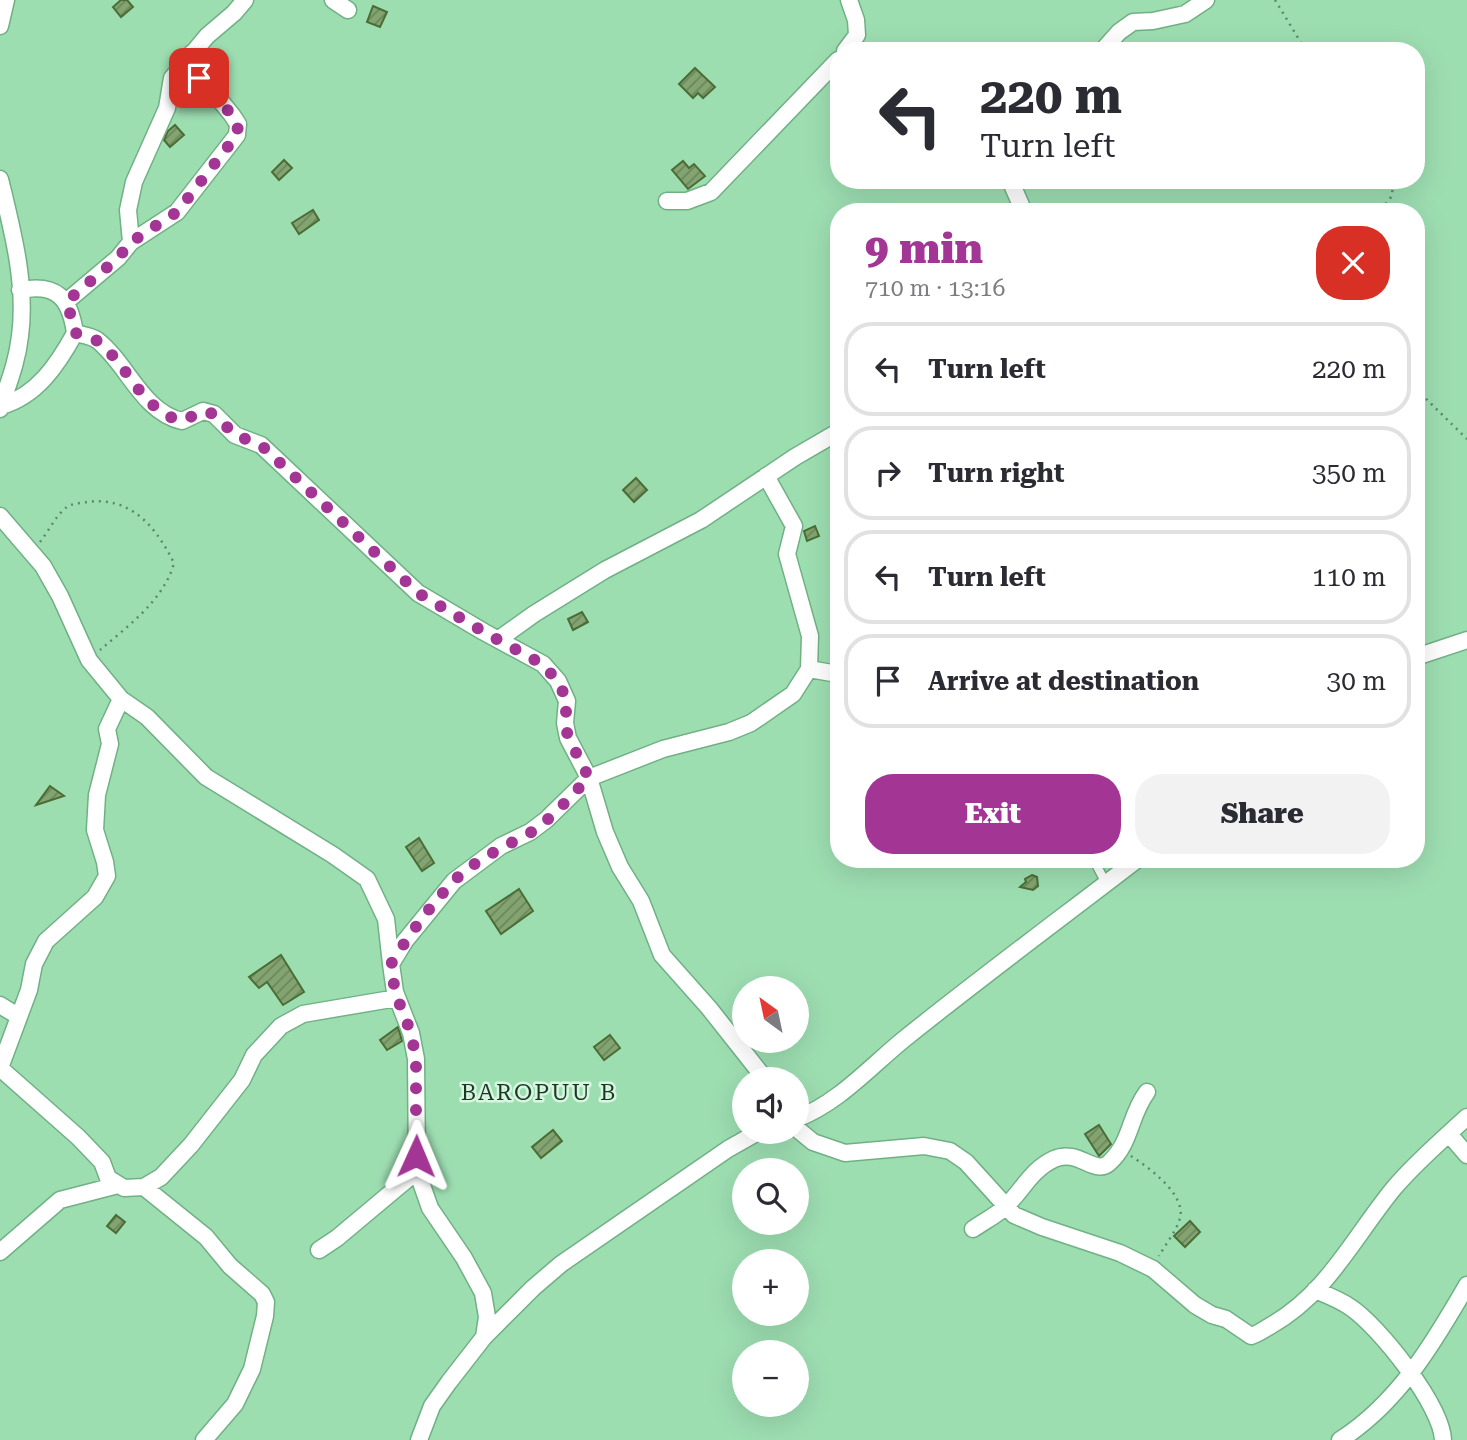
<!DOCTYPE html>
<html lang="en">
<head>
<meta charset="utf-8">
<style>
	:root { --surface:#fff; --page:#f2f2f3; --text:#2b2b33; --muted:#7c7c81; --line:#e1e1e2; --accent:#a33594 }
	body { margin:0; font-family:"Roboto Serif",serif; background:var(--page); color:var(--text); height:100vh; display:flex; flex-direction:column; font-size:26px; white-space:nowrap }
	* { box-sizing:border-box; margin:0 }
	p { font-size:23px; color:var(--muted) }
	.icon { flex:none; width:38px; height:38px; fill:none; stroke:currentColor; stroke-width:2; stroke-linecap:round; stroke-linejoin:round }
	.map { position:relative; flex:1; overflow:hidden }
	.drawer { position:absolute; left:830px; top:203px; width:595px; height:665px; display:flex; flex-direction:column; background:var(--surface); border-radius:28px; box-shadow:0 7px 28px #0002 }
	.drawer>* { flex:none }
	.banner { position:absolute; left:830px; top:42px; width:595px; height:147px; border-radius:28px; box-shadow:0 7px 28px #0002; background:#fff; color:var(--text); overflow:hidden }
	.needle { width:46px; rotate:327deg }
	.buttons { position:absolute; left:732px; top:976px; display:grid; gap:14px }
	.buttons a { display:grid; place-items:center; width:77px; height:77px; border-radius:50%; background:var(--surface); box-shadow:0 7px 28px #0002; font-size:35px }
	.pin { position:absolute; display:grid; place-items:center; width:60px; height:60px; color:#fff; margin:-30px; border-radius:14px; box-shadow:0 4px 10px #0006 }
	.me { position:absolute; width:77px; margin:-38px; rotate:1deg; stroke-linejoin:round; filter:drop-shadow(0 0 5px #0008) }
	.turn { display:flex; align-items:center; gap:24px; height:147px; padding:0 35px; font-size:32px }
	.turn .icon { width:91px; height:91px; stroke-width:2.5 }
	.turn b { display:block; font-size:49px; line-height:60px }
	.round { display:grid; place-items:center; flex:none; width:74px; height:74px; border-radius:28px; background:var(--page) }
	.head { display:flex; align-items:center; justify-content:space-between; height:119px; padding:0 35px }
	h1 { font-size:42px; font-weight:800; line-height:52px; color:var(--accent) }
	.action { display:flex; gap:14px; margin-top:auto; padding:14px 35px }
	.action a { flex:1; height:80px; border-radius:28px; background:var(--accent); color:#fff; font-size:28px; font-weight:800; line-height:80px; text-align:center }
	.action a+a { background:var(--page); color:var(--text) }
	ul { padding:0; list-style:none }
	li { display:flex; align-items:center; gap:21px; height:94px; margin:0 14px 10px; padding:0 21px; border:4px solid var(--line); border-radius:28px }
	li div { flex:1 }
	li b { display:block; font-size:26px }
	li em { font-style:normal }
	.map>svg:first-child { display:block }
	.building { fill:url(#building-hatch); stroke:#4b6d35; stroke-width:2 }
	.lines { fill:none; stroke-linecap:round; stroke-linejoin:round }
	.lane-casing { stroke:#70b085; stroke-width:11 }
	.street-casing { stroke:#70b085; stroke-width:19 }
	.path { stroke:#5c896b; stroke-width:2.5; stroke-dasharray:2 5; stroke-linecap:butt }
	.lane { stroke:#fff; stroke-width:8 }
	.street { stroke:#fff; stroke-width:16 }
	.route { stroke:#a33594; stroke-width:12; stroke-dasharray:0 21.6 }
	.labels { text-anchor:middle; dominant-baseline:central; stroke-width:5; stroke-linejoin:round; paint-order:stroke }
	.quarter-label { font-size:23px; letter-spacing:2px; fill:#1d3726; stroke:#d6f6df }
</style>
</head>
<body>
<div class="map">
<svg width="1467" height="1440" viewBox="0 0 1467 1440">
	<defs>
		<pattern id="building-hatch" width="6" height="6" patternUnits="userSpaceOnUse" patternTransform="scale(1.75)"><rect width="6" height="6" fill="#83a470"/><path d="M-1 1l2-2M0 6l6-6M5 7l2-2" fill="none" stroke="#6b865c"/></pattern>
	</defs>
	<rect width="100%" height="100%" fill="#9ddeb1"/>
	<!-- building -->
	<path class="building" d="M 121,0 L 127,0 L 133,7 L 121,17 L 113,7 Z
		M 373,6 L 387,12 L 380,27 L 367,22 Z
		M 695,68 L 715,87 L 703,98 L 698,93 L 693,98 L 679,84 Z
		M 175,125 L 184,135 L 170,147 L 164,140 L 168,131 Z
		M 284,160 L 292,168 L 279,180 L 272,172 Z
		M 683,161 L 689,168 L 694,164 L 705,176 L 688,189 L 672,170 Z
		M 313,210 L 319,220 L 299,234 L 292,223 Z
		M 636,478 L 647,490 L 634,502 L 623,490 Z
		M 815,526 L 819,536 L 807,541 L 804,531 Z
		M 582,612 L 588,622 L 573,630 L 568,619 Z
		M 50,786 L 64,796 L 36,805 Z
		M 419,838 L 434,863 L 422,871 L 406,847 Z
		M 1032,875 L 1037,877 L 1038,886 L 1033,890 L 1020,887 L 1026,882 L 1025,879 Z
		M 519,889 L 533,911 L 501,934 L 486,911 Z
		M 281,955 L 304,992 L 283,1005 L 267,982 L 259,988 L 249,977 Z
		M 398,1027 L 402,1041 L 387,1050 L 380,1040 Z
		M 610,1035 L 620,1048 L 604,1060 L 594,1047 Z
		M 1099,1125 L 1111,1144 L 1099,1156 L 1085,1134 Z
		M 553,1130 L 562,1141 L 541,1158 L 532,1147 Z
		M 116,1215 L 125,1222 L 116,1233 L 107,1226 Z
		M 1190,1221 L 1200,1232 L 1185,1247 L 1174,1236 Z"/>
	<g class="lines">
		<!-- lane casing -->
		<g class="lane-casing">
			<path id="lane" d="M 1093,859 L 1106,883"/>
		</g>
		<!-- street casing -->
		<g class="street-casing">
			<path id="street" d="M 333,0 L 348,10
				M 0,26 L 6,0
				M 845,51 L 857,35 L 856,20 L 849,0
				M 1102,51 L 1119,32 L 1133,22 L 1153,21 L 1185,14 L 1206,0
				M 0,179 C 12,229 27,284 20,336 C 17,363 8,384 0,409
				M 1010,180 L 1024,212
				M 667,201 L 687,201 L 711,192 L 838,60
				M 131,242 L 177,212 L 237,135 L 238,124 L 232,115 L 192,66 L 192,53
				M 67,301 L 118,258 L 131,242 L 128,210 L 134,182 L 167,108 L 172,78 L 207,36 L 234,13 L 245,0
				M 75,333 C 82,335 91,336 97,340 C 127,363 142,412 182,421 L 203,411 L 214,414 L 235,435 L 261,445 L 418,593 L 484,632 L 543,664 L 558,681 L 567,701 L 565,723 L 568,738 L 589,778 L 605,832 L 620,867 L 641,901 L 662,955 L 709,1008 L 766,1080
				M 1,406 C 37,396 58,364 75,333 C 70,298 57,283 20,290
				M 0,516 L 43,566 L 60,596 L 89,660 L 121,699 L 107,729 L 110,744 L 97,795 L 95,830 L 105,862 L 107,876 L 95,897 L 46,941 L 34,964 L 29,990 L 0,1068
				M 499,639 L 534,614 L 605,570 L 701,520 L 795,457 L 838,432
				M 1416,657 L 1467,640
				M 809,669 L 832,673 L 838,670
				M 121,699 L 147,717 L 206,777 L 333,855 L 367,879 L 386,919 L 391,964
				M 0,1005 L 18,1016
				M 0,1068 L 78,1137 L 102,1162 L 108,1178 L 124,1188 L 144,1187 L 161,1177 L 191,1145 L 242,1080 L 254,1055 L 281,1026 L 303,1014 L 397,998
				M 796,1119 C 837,1104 870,1067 903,1040 C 980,978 1060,919 1138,859
				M 796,1128 L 813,1142 L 845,1153 L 924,1146 L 950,1151 L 966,1162 L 1014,1215 L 1042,1227 L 1120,1253 L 1153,1269 L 1195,1305 L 1212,1315 L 1226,1319 L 1251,1336 C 1258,1334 1263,1330 1270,1326 C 1328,1293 1353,1238 1394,1188 C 1416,1162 1442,1140 1467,1117
				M 1449,1134 L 1467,1155
				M 144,1187 L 206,1237 L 230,1266 L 262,1294 L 266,1302 L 265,1316 L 252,1369 L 235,1404 L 204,1440
				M 973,1229 C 983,1222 995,1216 1004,1208 C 1023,1191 1029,1171 1054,1159 C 1078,1148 1095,1176 1109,1163 C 1132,1142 1129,1116 1147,1092
				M 319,1250 L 337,1238 L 417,1171
				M 0,1252 L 60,1200 L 118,1185
				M 1315,1290 C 1327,1295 1340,1300 1350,1307 C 1379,1326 1442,1406 1443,1440
				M 484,1337 L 487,1317 L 483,1293 L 464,1258 L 430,1208 L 417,1171 L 416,1059 L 411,1033 L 395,992 L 391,964 L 405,941 L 454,881 L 501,846 L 530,832 L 546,820 L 589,778 L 663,749 L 729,732 L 751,723 L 793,694 L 809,669 L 810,636 L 787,554 L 794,526 L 766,476
				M 419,1440 L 432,1406 L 449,1382 L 484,1337 L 533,1288 L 561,1264 L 728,1149 L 758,1132
				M 1340,1440 C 1398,1403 1433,1344 1467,1285"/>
		</g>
		<!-- path -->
		<path class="path" d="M 1275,0 L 1306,51
			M 1374,212 C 1387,204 1398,196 1389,180
			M 1416,389 L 1467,439
			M 40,542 C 49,531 59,509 71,505 C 76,503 83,503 87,502 C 131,496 156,527 174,563 C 164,600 128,626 100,650
			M 1131,1156 C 1148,1167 1186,1194 1180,1218 C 1177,1230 1165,1245 1159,1256"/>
		<!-- lane -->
		<use href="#lane" class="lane"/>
		<!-- street -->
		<use href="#street" class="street"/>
	</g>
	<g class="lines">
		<!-- route -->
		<path class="route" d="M 199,78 L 232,115 L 238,124 L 237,135 L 177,212 L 131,242 L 118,258 L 67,301 L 75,333 C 82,335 90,336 96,340 C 127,362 141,411 182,421 L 203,411 L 214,414 L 235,435 L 261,445 L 418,593 L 484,632 L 542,664 L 558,681 L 567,701 L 565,723 L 568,737 L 589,778 C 570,796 552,819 530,833 C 503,848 475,859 453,882 C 430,906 409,935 391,964 L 395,992 L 411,1033 L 416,1059 L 416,1156"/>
	</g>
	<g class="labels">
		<!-- quarter labels -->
		<g class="quarter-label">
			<text x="539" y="1092">BAROPUU B</text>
		</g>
	</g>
</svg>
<div class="buttons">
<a><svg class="needle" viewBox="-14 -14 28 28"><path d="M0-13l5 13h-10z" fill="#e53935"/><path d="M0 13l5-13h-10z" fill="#7c7c81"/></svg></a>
<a><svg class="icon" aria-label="sound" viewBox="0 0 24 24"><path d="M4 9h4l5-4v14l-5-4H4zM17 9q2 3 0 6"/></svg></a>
<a><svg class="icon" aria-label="search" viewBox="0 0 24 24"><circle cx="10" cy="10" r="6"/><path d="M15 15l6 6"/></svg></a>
<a>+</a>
<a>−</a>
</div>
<div class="pin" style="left:199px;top:78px;background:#d93025"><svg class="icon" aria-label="arrive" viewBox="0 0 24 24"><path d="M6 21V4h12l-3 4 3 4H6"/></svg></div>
<svg class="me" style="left:416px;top:1156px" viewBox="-20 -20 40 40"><path d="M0-17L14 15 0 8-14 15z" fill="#a33594" stroke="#fff" stroke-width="4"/></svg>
<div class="banner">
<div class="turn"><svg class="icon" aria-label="left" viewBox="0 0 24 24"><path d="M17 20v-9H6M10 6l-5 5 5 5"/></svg><div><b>220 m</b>Turn left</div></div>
</div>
<section class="drawer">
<div class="head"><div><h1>9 min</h1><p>710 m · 13:16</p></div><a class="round" style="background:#d93025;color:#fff"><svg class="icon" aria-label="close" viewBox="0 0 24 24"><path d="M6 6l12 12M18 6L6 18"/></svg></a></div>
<ul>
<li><svg class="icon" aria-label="left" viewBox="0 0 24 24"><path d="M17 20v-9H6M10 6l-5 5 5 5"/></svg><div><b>Turn left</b></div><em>220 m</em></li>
<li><svg class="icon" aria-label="right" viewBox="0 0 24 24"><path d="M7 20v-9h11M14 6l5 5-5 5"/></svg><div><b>Turn right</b></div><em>350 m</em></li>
<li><svg class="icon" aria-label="left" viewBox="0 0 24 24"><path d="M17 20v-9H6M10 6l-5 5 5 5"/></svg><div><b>Turn left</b></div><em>110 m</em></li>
<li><svg class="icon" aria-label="arrive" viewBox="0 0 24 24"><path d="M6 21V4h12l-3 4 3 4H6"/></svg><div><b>Arrive at destination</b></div><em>30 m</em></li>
</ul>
<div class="action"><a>Exit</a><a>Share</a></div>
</section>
</div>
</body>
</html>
